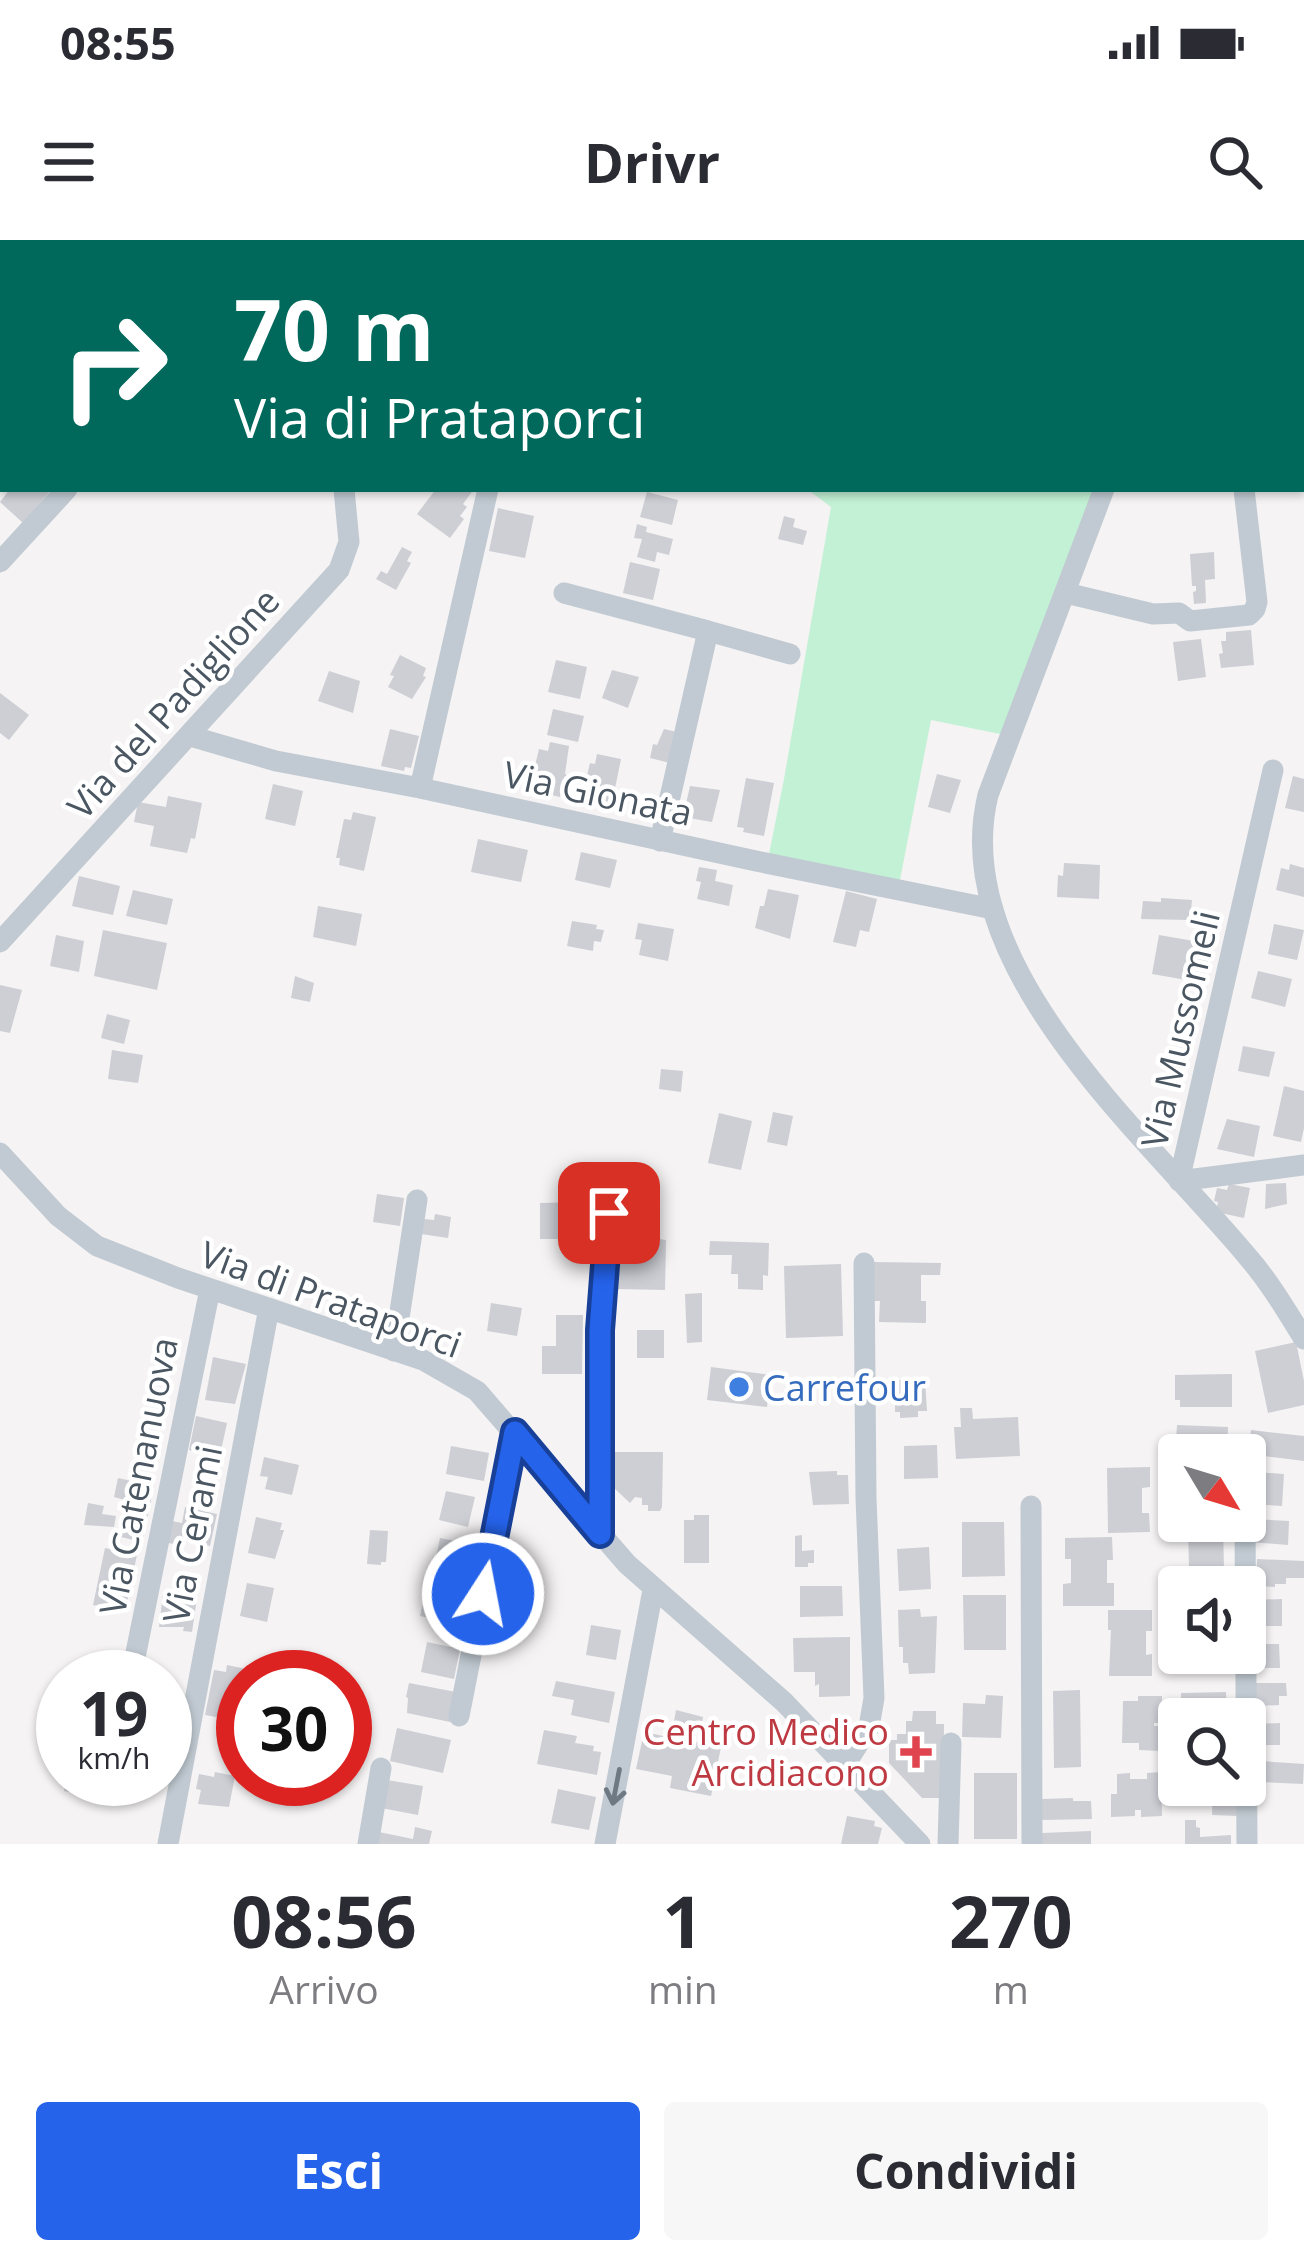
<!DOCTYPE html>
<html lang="it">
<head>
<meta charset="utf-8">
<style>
	:root { --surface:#fff; --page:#f7f7f7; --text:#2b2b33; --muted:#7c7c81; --accent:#2563eb }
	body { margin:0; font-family:"Open Sans",sans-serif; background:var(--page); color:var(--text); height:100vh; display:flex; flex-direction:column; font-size:45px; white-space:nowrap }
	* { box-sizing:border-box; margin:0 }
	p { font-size:39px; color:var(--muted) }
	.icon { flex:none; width:66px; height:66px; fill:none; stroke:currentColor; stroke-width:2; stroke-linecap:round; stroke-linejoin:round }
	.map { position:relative; height:1604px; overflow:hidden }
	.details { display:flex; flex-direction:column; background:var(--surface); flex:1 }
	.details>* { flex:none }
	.guide { position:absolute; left:0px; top:0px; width:1305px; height:252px; box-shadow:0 3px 9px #0004; background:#00695c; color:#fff; overflow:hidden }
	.needle { width:78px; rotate:128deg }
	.buttons { position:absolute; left:1158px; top:1194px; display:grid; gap:24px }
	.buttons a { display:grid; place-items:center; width:108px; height:108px; border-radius:12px; background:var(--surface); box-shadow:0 3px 9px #0004; font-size:60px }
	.speed { position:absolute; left:36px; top:1410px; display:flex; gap:24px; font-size:60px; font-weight:700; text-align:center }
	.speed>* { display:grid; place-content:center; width:156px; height:156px; border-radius:50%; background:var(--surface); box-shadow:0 3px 9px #0004; line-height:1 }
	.speed small { font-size:30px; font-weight:400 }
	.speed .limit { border:18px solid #d22; background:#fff; color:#111 }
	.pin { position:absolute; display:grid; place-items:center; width:102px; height:102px; color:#fff; margin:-51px; border-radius:24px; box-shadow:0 6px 18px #0006 }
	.me { position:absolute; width:132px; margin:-66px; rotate:11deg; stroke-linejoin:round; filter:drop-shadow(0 0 9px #0008) }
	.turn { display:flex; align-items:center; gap:42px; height:252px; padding:0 36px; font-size:54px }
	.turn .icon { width:156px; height:156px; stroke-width:2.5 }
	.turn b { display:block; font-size:84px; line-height:102px }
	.eta { display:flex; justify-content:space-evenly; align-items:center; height:204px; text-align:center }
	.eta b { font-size:72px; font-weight:700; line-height:84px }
	.button { display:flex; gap:24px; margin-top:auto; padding:24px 36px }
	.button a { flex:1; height:138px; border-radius:12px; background:var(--accent); color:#fff; font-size:48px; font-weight:700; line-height:138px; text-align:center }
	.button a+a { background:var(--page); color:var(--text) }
	.status { display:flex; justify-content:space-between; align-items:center; height:84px; padding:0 60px; background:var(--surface); direction:ltr }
	.status svg { height:33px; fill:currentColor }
	header { display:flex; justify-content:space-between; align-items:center; height:156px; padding:0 36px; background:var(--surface); font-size:54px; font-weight:700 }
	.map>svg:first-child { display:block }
	.green { fill:#c3f1d5 }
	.building { fill:#cdcfd5 }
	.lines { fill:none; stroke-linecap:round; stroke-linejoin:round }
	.minor { stroke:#c1cad2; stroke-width:21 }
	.oneway { stroke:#6e7983 }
	.route-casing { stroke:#184099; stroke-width:30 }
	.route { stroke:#2563eb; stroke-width:21 }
	.shop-dot { fill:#3f7fe0; stroke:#fff; stroke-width:4.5 }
	.health-dot { fill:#e0444e; stroke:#fff; stroke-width:4.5 }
	.labels { text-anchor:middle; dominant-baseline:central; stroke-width:9; stroke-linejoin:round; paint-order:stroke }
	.street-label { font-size:36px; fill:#4a5661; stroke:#fff }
	.shop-label { font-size:36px; fill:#366cbe; stroke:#fff; text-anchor:start }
	.health-label { font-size:36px; fill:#be3a42; stroke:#fff; text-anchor:end }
</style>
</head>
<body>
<div class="status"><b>08:55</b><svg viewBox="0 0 49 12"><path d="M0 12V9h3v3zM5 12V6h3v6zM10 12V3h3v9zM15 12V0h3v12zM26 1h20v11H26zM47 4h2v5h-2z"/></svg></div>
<header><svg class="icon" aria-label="menu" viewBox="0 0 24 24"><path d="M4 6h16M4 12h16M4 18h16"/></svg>Drivr<svg class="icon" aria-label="search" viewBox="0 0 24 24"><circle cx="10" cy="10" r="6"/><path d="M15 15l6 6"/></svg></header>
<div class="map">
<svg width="1304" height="1604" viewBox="0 0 1304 1604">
	<rect width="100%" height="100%" fill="#f5f3f3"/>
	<!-- green -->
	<path class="green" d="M 508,0 L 1125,0 L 1125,3 L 511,3 Z
		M 807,249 L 1104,249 L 1010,496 L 931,480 L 898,650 L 767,624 L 784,539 L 831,267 Z"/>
	<!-- building -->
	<path class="building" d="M 10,249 L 52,249 L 23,283 L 0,262 Z
		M 436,249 L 474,249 L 463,264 L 467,267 L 460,276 L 464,279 L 450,298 L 417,274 Z
		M 647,252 L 678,260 L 672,285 L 640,277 Z
		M 498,268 L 534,276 L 525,318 L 489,311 Z
		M 784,276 L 795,279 L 793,287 L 807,291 L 803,305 L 778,299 Z
		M 637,284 L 647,287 L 646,292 L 673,299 L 669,315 L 657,312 L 655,322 L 637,317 L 642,299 L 634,298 Z
		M 402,307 L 412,312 L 407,321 L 411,323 L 396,350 L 376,339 L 381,331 L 387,334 Z
		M 1214,312 L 1215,339 L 1205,340 L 1206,363 L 1194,364 L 1193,352 L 1196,351 L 1196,346 L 1192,346 L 1190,314 Z
		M 630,322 L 660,329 L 653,360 L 623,353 Z
		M 1251,390 L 1254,425 L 1221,428 L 1219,414 L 1223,413 L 1221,401 L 1226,401 L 1226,392 Z
		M 1201,399 L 1206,437 L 1178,441 L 1173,402 Z
		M 400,415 L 426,428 L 423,436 L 426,437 L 412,459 L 388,447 L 394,436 L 390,435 Z
		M 556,420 L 587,427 L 580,459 L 548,452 Z
		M 612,430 L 639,437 L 628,468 L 602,458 Z
		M 329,431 L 360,441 L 353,473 L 318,461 Z
		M 0,453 L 29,475 L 9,500 L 0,493 Z
		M 553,469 L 584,476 L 578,502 L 547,495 Z
		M 390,489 L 419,496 L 411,528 L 405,527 L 404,531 L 381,526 Z
		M 664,489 L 677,492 L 670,523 L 650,518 L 653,504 L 657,505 Z
		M 550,502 L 569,506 L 565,534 L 567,535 L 560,557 L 529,550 L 539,509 L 548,511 Z
		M 597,514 L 621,519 L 612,563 L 582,556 L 590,523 L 595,524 Z
		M 937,534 L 961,540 L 950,573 L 928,567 Z
		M 1293,536 L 1304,539 L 1304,572 L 1285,568 Z
		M 746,538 L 774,543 L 764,596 L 743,592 L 744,588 L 737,587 Z
		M 273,544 L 303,551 L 295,586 L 265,579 Z
		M 690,546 L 720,550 L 712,582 L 683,577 Z
		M 168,556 L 202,563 L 195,599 L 191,598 L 187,613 L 150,606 L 154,586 L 134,582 L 138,562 L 166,567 Z
		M 353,572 L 376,577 L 364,631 L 339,625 L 340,618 L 336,618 L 344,579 L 351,580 Z
		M 478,599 L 528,610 L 521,642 L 471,632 Z
		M 581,612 L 617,620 L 610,648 L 575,640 Z
		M 1064,623 L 1100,625 L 1099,659 L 1057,657 L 1058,635 L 1063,636 Z
		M 1290,624 L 1304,628 L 1304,657 L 1276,650 L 1281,628 L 1289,630 Z
		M 699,627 L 717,630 L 715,641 L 733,645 L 729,666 L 697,659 L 701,642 L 696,641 Z
		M 79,636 L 120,646 L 113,675 L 72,666 Z
		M 768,649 L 799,655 L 790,699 L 755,688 L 760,666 L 764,666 Z
		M 133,650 L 173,659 L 167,685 L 126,676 Z
		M 846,651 L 877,659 L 869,692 L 860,690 L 856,707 L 833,702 Z
		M 1161,658 L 1192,660 L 1190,680 L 1141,679 L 1143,661 L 1161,662 Z
		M 318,666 L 362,674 L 356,706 L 313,697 Z
		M 572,681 L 597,685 L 596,689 L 604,690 L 601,702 L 594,701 L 593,711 L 567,706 Z
		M 638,683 L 674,689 L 668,721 L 639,715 L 642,700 L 635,699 Z
		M 1274,684 L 1304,690 L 1297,720 L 1268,714 Z
		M 103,690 L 167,703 L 157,750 L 94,736 Z
		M 56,695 L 84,701 L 79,732 L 50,726 Z
		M 1159,695 L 1211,704 L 1204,743 L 1152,734 Z
		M 1258,731 L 1292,739 L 1285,767 L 1251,758 Z
		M 295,736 L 314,743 L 310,762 L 291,758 Z
		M 0,745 L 22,750 L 10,793 L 0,791 Z
		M 107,774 L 130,780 L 124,804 L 101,798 Z
		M 1243,806 L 1275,812 L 1269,837 L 1238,831 Z
		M 112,810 L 143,815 L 138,843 L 108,839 Z
		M 661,829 L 683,831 L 681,852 L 659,849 Z
		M 1284,846 L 1304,851 L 1304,888 L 1301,902 L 1273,896 Z
		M 773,872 L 793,876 L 787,906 L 767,902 Z
		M 719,873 L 752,881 L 741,930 L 708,923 Z
		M 1227,879 L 1260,886 L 1254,917 L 1217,909 Z
		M 1286,943 L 1287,964 L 1265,969 L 1266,944 Z
		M 1229,944 L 1250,948 L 1244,978 L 1216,972 L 1218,962 L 1214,961 L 1217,948 L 1227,950 Z
		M 377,954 L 404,958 L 400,986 L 373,982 Z
		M 579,962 L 580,999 L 540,999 L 540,963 Z
		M 435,974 L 451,977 L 448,998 L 421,994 L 424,979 L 434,980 Z
		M 618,995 L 659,996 L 659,999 L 666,1000 L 665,1050 L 617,1049 Z
		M 710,1001 L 769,1003 L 768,1036 L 763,1035 L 763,1050 L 738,1049 L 738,1034 L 731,1034 L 732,1015 L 709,1015 Z
		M 874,1022 L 941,1023 L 940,1035 L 921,1035 L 921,1061 L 926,1061 L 926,1083 L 879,1082 L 880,1061 L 873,1061 Z
		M 841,1024 L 843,1096 L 786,1098 L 784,1026 Z
		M 702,1053 L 702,1102 L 687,1103 L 685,1054 Z
		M 491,1063 L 522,1068 L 517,1096 L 487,1091 Z
		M 556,1075 L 583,1075 L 582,1134 L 542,1134 L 542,1106 L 556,1106 Z
		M 637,1090 L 664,1090 L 664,1118 L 637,1118 Z
		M 1296,1102 L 1304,1141 L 1304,1165 L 1268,1173 L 1255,1111 Z
		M 213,1117 L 246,1124 L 235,1164 L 205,1160 Z
		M 711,1127 L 771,1135 L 767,1167 L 707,1160 Z
		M 1232,1134 L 1232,1167 L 1180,1167 L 1180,1160 L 1175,1160 L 1175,1135 Z
		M 895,1140 L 925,1140 L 927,1171 L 918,1171 L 918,1177 L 900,1178 L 900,1172 L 895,1172 Z
		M 960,1168 L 972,1168 L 973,1179 L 1018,1177 L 1020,1216 L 956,1219 L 954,1187 L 961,1187 Z
		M 196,1176 L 227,1183 L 219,1220 L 200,1216 L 201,1213 L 189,1210 Z
		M 1177,1185 L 1228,1187 L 1227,1215 L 1175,1215 Z
		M 1251,1190 L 1304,1196 L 1304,1221 L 1248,1214 Z
		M 937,1205 L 938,1238 L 904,1239 L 904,1206 Z
		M 451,1206 L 489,1213 L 484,1241 L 446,1234 Z
		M 613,1212 L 663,1212 L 662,1267 L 660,1271 L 648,1271 L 648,1265 L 642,1265 L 642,1258 L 635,1257 L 630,1263 L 612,1246 Z
		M 264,1217 L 299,1225 L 292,1255 L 265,1249 L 268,1237 L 260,1236 Z
		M 1150,1227 L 1150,1247 L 1142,1248 L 1142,1273 L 1149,1273 L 1150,1292 L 1108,1293 L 1107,1228 Z
		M 837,1231 L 837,1235 L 848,1235 L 849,1264 L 813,1265 L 809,1232 Z
		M 1255,1232 L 1284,1234 L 1282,1266 L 1253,1264 Z
		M 118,1238 L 154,1246 L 142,1302 L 117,1296 L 125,1260 L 114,1257 Z
		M 446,1251 L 475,1257 L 468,1287 L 439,1280 Z
		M 88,1263 L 104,1266 L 102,1274 L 116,1276 L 114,1287 L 84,1285 Z
		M 185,1267 L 217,1274 L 210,1306 L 181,1300 L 180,1305 L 162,1302 L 166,1280 L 182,1283 Z
		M 694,1275 L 709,1275 L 709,1323 L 684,1323 L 684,1280 L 694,1280 Z
		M 256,1277 L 282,1283 L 280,1290 L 284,1290 L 275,1319 L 248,1313 Z
		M 1251,1279 L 1289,1281 L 1288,1305 L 1250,1302 Z
		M 1188,1281 L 1223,1281 L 1224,1330 L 1189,1331 Z
		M 962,1282 L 1004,1282 L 1005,1336 L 962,1337 Z
		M 370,1290 L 388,1291 L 386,1322 L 381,1322 L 381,1325 L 367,1324 Z
		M 802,1295 L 802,1311 L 814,1310 L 814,1323 L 808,1323 L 808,1327 L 795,1327 L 795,1296 Z
		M 1112,1297 L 1113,1320 L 1107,1320 L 1107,1343 L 1114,1343 L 1114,1366 L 1063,1366 L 1063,1344 L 1071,1343 L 1071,1319 L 1065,1319 L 1065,1298 Z
		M 440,1298 L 481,1306 L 474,1340 L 433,1332 Z
		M 929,1307 L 931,1349 L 899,1351 L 897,1309 Z
		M 105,1308 L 137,1315 L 125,1371 L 93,1365 Z
		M 1257,1319 L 1304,1321 L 1304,1338 L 1286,1338 L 1286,1344 L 1275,1344 L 1275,1347 L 1256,1346 Z
		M 247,1343 L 274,1348 L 267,1382 L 240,1376 Z
		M 800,1346 L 842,1346 L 843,1376 L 800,1377 Z
		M 163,1354 L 197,1358 L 192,1392 L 183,1391 L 184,1387 L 159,1387 Z
		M 425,1354 L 459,1361 L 456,1379 L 439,1375 L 438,1380 L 420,1376 Z
		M 963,1355 L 1006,1355 L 1006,1410 L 964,1410 Z
		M 1282,1359 L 1282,1386 L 1253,1386 L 1252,1360 Z
		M 920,1369 L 921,1377 L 937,1376 L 935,1433 L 909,1434 L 908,1423 L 903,1423 L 903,1407 L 899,1407 L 898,1370 Z
		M 1108,1370 L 1152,1370 L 1152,1391 L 1146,1391 L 1146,1415 L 1152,1414 L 1152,1436 L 1109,1436 L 1111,1390 L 1108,1390 Z
		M 591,1385 L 621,1390 L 616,1420 L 586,1415 Z
		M 850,1397 L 850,1456 L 819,1457 L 819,1444 L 815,1446 L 815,1432 L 794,1432 L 793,1398 Z
		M 427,1402 L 460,1409 L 454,1439 L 421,1432 Z
		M 1259,1404 L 1279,1404 L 1280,1428 L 1259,1428 Z
		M 1180,1413 L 1219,1413 L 1220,1431 L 1181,1433 Z
		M 227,1425 L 246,1429 L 242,1450 L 237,1449 L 235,1460 L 243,1461 L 243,1482 L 205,1475 L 214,1430 L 226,1432 Z
		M 556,1441 L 615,1452 L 609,1483 L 571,1475 L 574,1460 L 552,1456 Z
		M 409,1443 L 456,1452 L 450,1482 L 407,1473 L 408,1458 L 406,1457 Z
		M 1254,1443 L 1286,1443 L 1287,1456 L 1279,1456 L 1279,1465 L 1255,1466 Z
		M 1080,1450 L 1081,1527 L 1054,1528 L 1053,1451 Z
		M 1226,1452 L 1227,1479 L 1181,1479 L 1181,1453 Z
		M 986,1455 L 1003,1456 L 1001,1498 L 962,1497 L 963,1463 L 985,1464 Z
		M 1138,1456 L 1162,1456 L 1162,1483 L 1154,1483 L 1154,1486 L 1161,1486 L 1160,1511 L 1139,1510 L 1139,1503 L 1122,1503 L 1123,1461 L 1138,1461 Z
		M 676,1470 L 703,1477 L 701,1489 L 696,1488 L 691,1501 L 721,1507 L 711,1556 L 670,1548 L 672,1536 L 636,1529 L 644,1492 L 673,1498 L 674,1492 L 686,1494 L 687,1489 L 673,1487 Z
		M 913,1471 L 936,1471 L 936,1484 L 944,1484 L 943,1558 L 922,1558 L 889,1523 L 889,1500 L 897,1500 L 897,1494 L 906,1494 L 906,1481 L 912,1481 Z
		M 1280,1483 L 1280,1505 L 1257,1505 L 1256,1484 Z
		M 397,1488 L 451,1500 L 443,1533 L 390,1521 Z
		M 544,1490 L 577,1496 L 575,1503 L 594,1506 L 593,1511 L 601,1512 L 597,1535 L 537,1524 Z
		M 1261,1521 L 1304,1524 L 1303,1544 L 1259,1542 Z
		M 215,1532 L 235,1536 L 229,1567 L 198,1564 L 201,1550 L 196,1549 L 199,1534 L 214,1537 Z
		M 1161,1532 L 1162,1576 L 1141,1577 L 1141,1570 L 1135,1570 L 1135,1576 L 1111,1577 L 1111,1554 L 1117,1554 L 1117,1534 L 1130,1533 L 1130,1539 L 1147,1539 L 1147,1533 Z
		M 974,1533 L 1017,1533 L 1017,1599 L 974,1599 Z
		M 66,1539 L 99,1539 L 96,1557 L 64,1551 Z
		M 124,1539 L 154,1539 L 151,1555 L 145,1554 L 144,1559 L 135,1557 L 134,1562 L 120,1559 Z
		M 387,1540 L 423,1546 L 418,1575 L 381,1568 Z
		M 1213,1545 L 1240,1545 L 1239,1576 L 1212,1575 Z
		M 558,1549 L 596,1557 L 589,1590 L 551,1583 Z
		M 1073,1558 L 1073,1561 L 1091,1561 L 1092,1579 L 1042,1580 L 1042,1559 Z
		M 847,1576 L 875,1581 L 874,1586 L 882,1588 L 878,1604 L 841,1604 Z
		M 1185,1580 L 1196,1580 L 1196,1587 L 1200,1588 L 1200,1597 L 1231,1595 L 1231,1604 L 1185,1604 Z
		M 415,1587 L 432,1591 L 429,1604 L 377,1604 L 379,1592 L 413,1599 Z
		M 1091,1591 L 1091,1604 L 1042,1604 L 1042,1593 Z"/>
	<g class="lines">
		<!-- minor -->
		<path class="minor" d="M 217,0 L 219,3
			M 1215,0 L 1215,3
			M 144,3 L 146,0
			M 1125,3 L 1125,0
			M 0,158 L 3,154
			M 1104,249 L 988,555 C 946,726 1149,898 1247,1016 C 1269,1041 1286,1070 1304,1099
			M 0,322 L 67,249
			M 564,353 L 708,391 L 660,601
			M 1066,353 L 1153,374 L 1179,373 L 1190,381 L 1249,375 L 1255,369 L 1257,362 L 1244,249
			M 708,391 L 790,414
			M 190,496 L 276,521 L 420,548 L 756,621 L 993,669
			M 1273,530 L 1179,941 L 1304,925
			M 420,548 L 488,249
			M 0,702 L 339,330 L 349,302 L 344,249
			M 0,913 L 58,976 L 97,1006 L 178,1038 L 423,1120 L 477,1151 L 627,1324 L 784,1462 L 920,1604
			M 394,1111 L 417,960
			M 1031,1266 L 1032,1604
			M 1245,1281 L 1247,1604
			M 600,1294 L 600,1090 L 609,973
			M 131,1437 L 210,1049
			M 459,1476 L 515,1192
			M 845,1525 L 869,1487 L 874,1458 L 866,1258 L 864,1023
			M 168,1604 L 269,1068
			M 368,1604 L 381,1528
			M 605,1604 L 653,1350
			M 948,1604 L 951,1503"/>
	</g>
	<!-- one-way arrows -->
	<defs><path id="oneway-shaft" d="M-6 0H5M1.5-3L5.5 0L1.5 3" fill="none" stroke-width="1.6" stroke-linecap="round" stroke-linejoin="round" transform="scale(3)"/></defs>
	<use class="oneway" href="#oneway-shaft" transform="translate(616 1547) rotate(101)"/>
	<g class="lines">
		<!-- route casing -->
		<g class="route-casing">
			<path id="route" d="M 483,1354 L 515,1192 L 600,1294 L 600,1090 L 609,973"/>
		</g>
		<!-- route -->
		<use href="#route" class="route"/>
	</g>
	<!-- markers -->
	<circle class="shop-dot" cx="739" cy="1147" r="12"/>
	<path class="health-dot" d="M910 1494h12v12h12v12h-12v12h-12v-12h-12v-12h12z"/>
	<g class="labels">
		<!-- street labels -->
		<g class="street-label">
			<text transform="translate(173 463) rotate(-48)">Via del Padiglione</text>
			<text transform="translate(598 553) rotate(12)">Via Gionata</text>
			<text transform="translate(1180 789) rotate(-77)">Via Mussomeli</text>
			<text transform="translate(331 1059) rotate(20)">Via di Prataporci</text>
			<text transform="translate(138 1236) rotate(-79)">Via Catenanuova</text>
			<text transform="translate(192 1294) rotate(-79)">Via Cerami</text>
		</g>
		<!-- shop labels -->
		<g class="shop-label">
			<text x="763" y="1147">Carrefour</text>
		</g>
		<!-- health labels -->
		<g class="health-label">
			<text x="889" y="1491">Centro Medico<tspan x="889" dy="41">Arcidiacono</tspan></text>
		</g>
	</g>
</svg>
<div class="buttons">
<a><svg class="needle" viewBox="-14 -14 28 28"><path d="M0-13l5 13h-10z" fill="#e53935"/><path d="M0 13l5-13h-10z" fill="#7c7c81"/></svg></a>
<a><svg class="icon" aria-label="sound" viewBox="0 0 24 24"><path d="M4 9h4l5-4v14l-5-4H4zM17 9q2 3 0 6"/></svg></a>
<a><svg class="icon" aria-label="search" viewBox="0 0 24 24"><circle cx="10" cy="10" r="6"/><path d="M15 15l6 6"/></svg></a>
</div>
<div class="speed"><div>19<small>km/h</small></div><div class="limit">30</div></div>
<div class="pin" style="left:609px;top:973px;background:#d93025"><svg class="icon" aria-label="arrive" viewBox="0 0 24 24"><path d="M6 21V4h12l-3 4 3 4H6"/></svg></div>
<svg class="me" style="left:483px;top:1354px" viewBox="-20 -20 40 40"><circle r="17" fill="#2563eb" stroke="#fff" stroke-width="3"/><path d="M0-11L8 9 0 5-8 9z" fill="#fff"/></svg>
<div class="guide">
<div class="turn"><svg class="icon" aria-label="right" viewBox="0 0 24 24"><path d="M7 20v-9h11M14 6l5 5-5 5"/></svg><div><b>70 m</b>Via di Prataporci</div></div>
</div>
</div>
<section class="details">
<div class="eta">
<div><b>08:56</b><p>Arrivo</p></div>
<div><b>1</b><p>min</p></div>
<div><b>270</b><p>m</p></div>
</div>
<div class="button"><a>Esci</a><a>Condividi</a></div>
</section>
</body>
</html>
